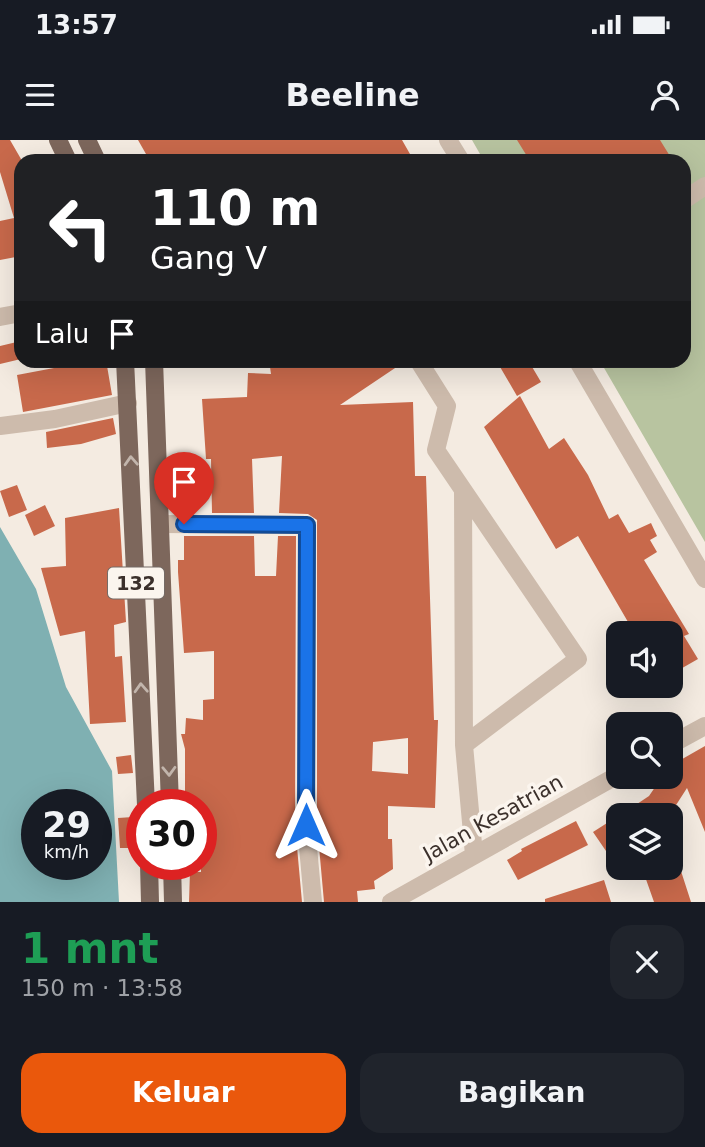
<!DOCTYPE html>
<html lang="id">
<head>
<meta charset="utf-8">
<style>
	:root { --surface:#171b24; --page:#20242c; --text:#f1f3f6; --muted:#9ea1a6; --accent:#ea580c }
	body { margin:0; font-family:"DejaVu Sans",sans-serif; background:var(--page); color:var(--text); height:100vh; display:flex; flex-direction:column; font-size:26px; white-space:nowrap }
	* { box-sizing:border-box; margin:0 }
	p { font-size:23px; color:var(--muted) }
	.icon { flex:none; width:38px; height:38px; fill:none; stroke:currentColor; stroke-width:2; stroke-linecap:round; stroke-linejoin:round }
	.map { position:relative; height:762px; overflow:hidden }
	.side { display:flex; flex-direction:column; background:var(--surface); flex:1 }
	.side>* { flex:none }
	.banner { position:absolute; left:14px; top:14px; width:677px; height:214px; border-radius:21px; box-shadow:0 7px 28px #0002; background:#202124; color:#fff; overflow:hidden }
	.controls { position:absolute; left:606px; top:481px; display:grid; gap:14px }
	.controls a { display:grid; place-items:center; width:77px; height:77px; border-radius:14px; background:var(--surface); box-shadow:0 7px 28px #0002; font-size:35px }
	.speed { position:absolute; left:21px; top:649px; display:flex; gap:14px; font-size:35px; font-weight:700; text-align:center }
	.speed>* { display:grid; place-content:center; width:91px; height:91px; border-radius:50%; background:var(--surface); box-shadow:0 7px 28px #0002; line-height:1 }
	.speed small { font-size:18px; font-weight:400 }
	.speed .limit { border:10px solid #d22; background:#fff; color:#111 }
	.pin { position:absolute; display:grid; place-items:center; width:60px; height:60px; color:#fff; margin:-72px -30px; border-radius:50% 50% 50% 0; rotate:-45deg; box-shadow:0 0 7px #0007 }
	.pin .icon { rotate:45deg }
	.me { position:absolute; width:77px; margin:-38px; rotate:0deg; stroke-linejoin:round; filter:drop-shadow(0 0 5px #0008) }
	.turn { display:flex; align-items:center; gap:24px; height:147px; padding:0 21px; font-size:32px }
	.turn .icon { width:91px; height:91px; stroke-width:2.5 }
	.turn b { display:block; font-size:49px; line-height:60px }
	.then { display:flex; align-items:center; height:66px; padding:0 21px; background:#0003; gap:14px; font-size:26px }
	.round { display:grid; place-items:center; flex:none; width:74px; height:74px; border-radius:21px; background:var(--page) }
	.summary { display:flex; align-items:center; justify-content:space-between; height:119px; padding:0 21px }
	h1 { font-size:42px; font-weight:700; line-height:52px; color:#1e9e55 }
	.action { display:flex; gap:14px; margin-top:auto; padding:14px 21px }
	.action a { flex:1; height:80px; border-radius:21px; background:var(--accent); color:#fff; font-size:28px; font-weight:700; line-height:80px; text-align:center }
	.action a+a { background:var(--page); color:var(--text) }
	.status { display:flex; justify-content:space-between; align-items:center; height:49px; padding:0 35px; background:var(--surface); direction:ltr }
	.status svg { height:19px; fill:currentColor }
	header { display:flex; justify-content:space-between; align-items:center; height:91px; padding:0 21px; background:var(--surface); font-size:32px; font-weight:700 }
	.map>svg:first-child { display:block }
	.green { fill:#b8c4a0 }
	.water { fill:#7fb0b2; fill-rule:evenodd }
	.building { fill:#c8694b; fill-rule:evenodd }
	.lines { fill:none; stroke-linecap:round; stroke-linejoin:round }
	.minor { stroke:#cdbbac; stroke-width:18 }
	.major { stroke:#7d675c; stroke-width:18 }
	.oneway { stroke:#c2b5ac }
	.route-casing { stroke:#114b97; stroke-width:18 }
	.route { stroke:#1a73e8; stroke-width:12 }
	.labels { text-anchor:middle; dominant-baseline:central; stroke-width:7; stroke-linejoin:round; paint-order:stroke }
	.shield { fill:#fbf5ee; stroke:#756b66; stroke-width:2 }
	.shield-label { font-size:19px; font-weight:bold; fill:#3b302b }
	.street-label { font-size:21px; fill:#3b302b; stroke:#fbf5ee }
</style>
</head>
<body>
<div class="status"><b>13:57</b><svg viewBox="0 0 49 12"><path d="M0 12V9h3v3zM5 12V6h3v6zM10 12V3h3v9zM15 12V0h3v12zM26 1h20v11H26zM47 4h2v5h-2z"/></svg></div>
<header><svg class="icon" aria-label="menu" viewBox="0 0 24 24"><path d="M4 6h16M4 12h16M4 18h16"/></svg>Beeline<svg class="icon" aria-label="person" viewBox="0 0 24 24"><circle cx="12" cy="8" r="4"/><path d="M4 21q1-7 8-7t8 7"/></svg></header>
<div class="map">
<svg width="705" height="762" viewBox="0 0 705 762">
	<rect width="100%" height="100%" fill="#f4ebe1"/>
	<!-- green -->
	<path class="green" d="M 472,0 L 705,0 L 705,402 L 600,221 L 684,220 L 684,21 L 484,21 Z"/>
	<!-- water -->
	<path class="water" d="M 0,387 L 36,449 L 66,547 L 112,631 L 119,762 L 0,762 ZM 37,665 L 96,665 L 96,724 L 37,724 Z"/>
	<!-- building -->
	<path class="building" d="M 0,0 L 10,0 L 21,19 L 21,116 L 0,120 L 0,81 L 14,78 L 0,32 Z
		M 138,0 L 402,0 L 414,21 L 150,21 Z
		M 517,0 L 660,0 L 673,21 L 530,21 Z
		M 21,201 L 21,219 L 0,224 L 0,206 Z
		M 53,220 L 106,220 L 112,255 L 23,272 L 17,235 L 54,228 Z
		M 269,220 L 407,220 L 340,265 L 413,262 L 415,336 L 426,336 L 434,580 L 438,580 L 435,668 L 388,666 L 388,699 L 392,699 L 393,729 L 374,741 L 375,749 L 357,751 L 358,762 L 324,762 L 317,684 L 317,380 L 308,374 L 279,373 L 282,316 L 252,319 L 254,373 L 212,373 L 211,319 L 206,319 L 202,259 L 247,257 L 248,233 L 271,234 ZM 408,598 L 408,634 L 372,631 L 373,602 Z
		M 496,220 L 528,220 L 541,242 L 517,256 Z
		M 520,256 L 549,309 L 564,298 L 588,335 L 609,379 L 618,374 L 629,393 L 651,383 L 657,396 L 650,400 L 657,412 L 644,420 L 689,494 L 684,496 L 698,519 L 670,535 L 670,494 L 635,494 L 578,396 L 556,409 L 484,287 Z
		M 113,278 L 116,294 L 81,304 L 47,308 L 46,292 Z
		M 17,345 L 27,370 L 9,377 L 0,351 Z
		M 45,365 L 55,386 L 34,396 L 25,375 Z
		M 119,368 L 126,482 L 114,485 L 115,517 L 122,516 L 126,582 L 90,584 L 85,491 L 60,496 L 41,428 L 66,426 L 65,378 Z
		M 184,396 L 254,396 L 255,436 L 276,436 L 278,396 L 296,396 L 295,685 L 302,762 L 189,762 L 190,732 L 201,732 L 201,665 L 185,665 L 185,609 L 181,594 L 185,594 L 186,578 L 203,580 L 203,560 L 214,559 L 214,511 L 184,513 L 178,432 L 178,420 L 184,420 Z
		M 705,606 L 705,692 L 687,648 L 669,676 L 619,676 L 649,656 L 662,637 L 670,637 L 670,626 Z
		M 131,615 L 133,633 L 118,634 L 116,617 Z
		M 618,676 L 618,703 L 606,711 L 593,692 Z
		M 133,677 L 134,708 L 120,708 L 118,678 Z
		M 576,681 L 588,705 L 518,740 L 507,720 L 522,711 L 521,709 Z
		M 642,728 L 680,728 L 691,762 L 654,762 Z
		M 604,740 L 611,762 L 545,762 L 545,759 Z"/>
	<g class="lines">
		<!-- minor -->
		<path class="minor" d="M 448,0 L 461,21
			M 684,60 L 705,46
			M 0,177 L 21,173
			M 418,220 L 447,266 L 436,310 L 578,519 L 464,605 L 474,715
			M 577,220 L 705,439
			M 0,286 L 55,279 L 128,263
			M 463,350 L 464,605
			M 161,384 L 307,385 L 306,685 L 313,762
			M 670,605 L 705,586
			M 391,762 L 618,635"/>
		<!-- major -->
		<path class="major" d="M 58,0 L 68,21
			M 87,0 L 97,21
			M 125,220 L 146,665
			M 154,220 L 170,665
			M 149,724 L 150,762
			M 172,724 L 173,762"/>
	</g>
	<!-- one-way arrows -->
	<defs><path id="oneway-chevron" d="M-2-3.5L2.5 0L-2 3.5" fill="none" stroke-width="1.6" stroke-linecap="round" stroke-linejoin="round" transform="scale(1.75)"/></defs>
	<g class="oneway">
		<use href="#oneway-chevron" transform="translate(131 321) rotate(-93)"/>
		<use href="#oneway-chevron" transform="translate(141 548) rotate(-93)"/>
		<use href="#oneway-chevron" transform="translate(169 631) rotate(88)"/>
	</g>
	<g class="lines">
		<!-- route casing -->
		<g class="route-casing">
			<path id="route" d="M 184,384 L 307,385 L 306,685"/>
		</g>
		<!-- route -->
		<use href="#route" class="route"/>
	</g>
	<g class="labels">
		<!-- shield labels -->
		<rect class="shield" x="108" y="427.5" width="56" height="31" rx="5"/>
		<g class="shield-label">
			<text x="136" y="443">132</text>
		</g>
		<!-- street labels -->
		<g class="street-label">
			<text transform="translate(493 678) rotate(-29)">Jalan Kesatrian</text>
		</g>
	</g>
</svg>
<div class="controls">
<a><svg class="icon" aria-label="sound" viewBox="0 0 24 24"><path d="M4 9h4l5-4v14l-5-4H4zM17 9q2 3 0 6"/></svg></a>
<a><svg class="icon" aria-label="search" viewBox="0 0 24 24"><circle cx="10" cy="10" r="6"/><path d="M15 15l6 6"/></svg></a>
<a><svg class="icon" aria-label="layers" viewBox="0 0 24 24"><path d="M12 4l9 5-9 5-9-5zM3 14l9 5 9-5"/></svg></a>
</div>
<div class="speed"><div>29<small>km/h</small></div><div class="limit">30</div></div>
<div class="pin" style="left:184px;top:384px;background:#d93025"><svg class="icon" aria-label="arrive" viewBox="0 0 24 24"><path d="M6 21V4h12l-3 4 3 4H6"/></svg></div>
<svg class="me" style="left:306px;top:685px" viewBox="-20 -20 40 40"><path d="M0-17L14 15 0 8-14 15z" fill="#1a73e8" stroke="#fff" stroke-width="4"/></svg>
<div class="banner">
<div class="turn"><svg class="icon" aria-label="left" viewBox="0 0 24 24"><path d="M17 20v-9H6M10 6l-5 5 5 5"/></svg><div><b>110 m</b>Gang V</div></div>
<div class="then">Lalu<svg class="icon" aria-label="arrive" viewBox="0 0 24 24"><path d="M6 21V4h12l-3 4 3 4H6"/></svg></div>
</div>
</div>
<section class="side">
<div class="summary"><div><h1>1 mnt</h1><p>150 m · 13:58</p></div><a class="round"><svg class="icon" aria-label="close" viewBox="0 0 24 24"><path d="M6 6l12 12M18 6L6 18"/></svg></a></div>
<div class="action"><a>Keluar</a><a>Bagikan</a></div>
</section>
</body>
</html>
